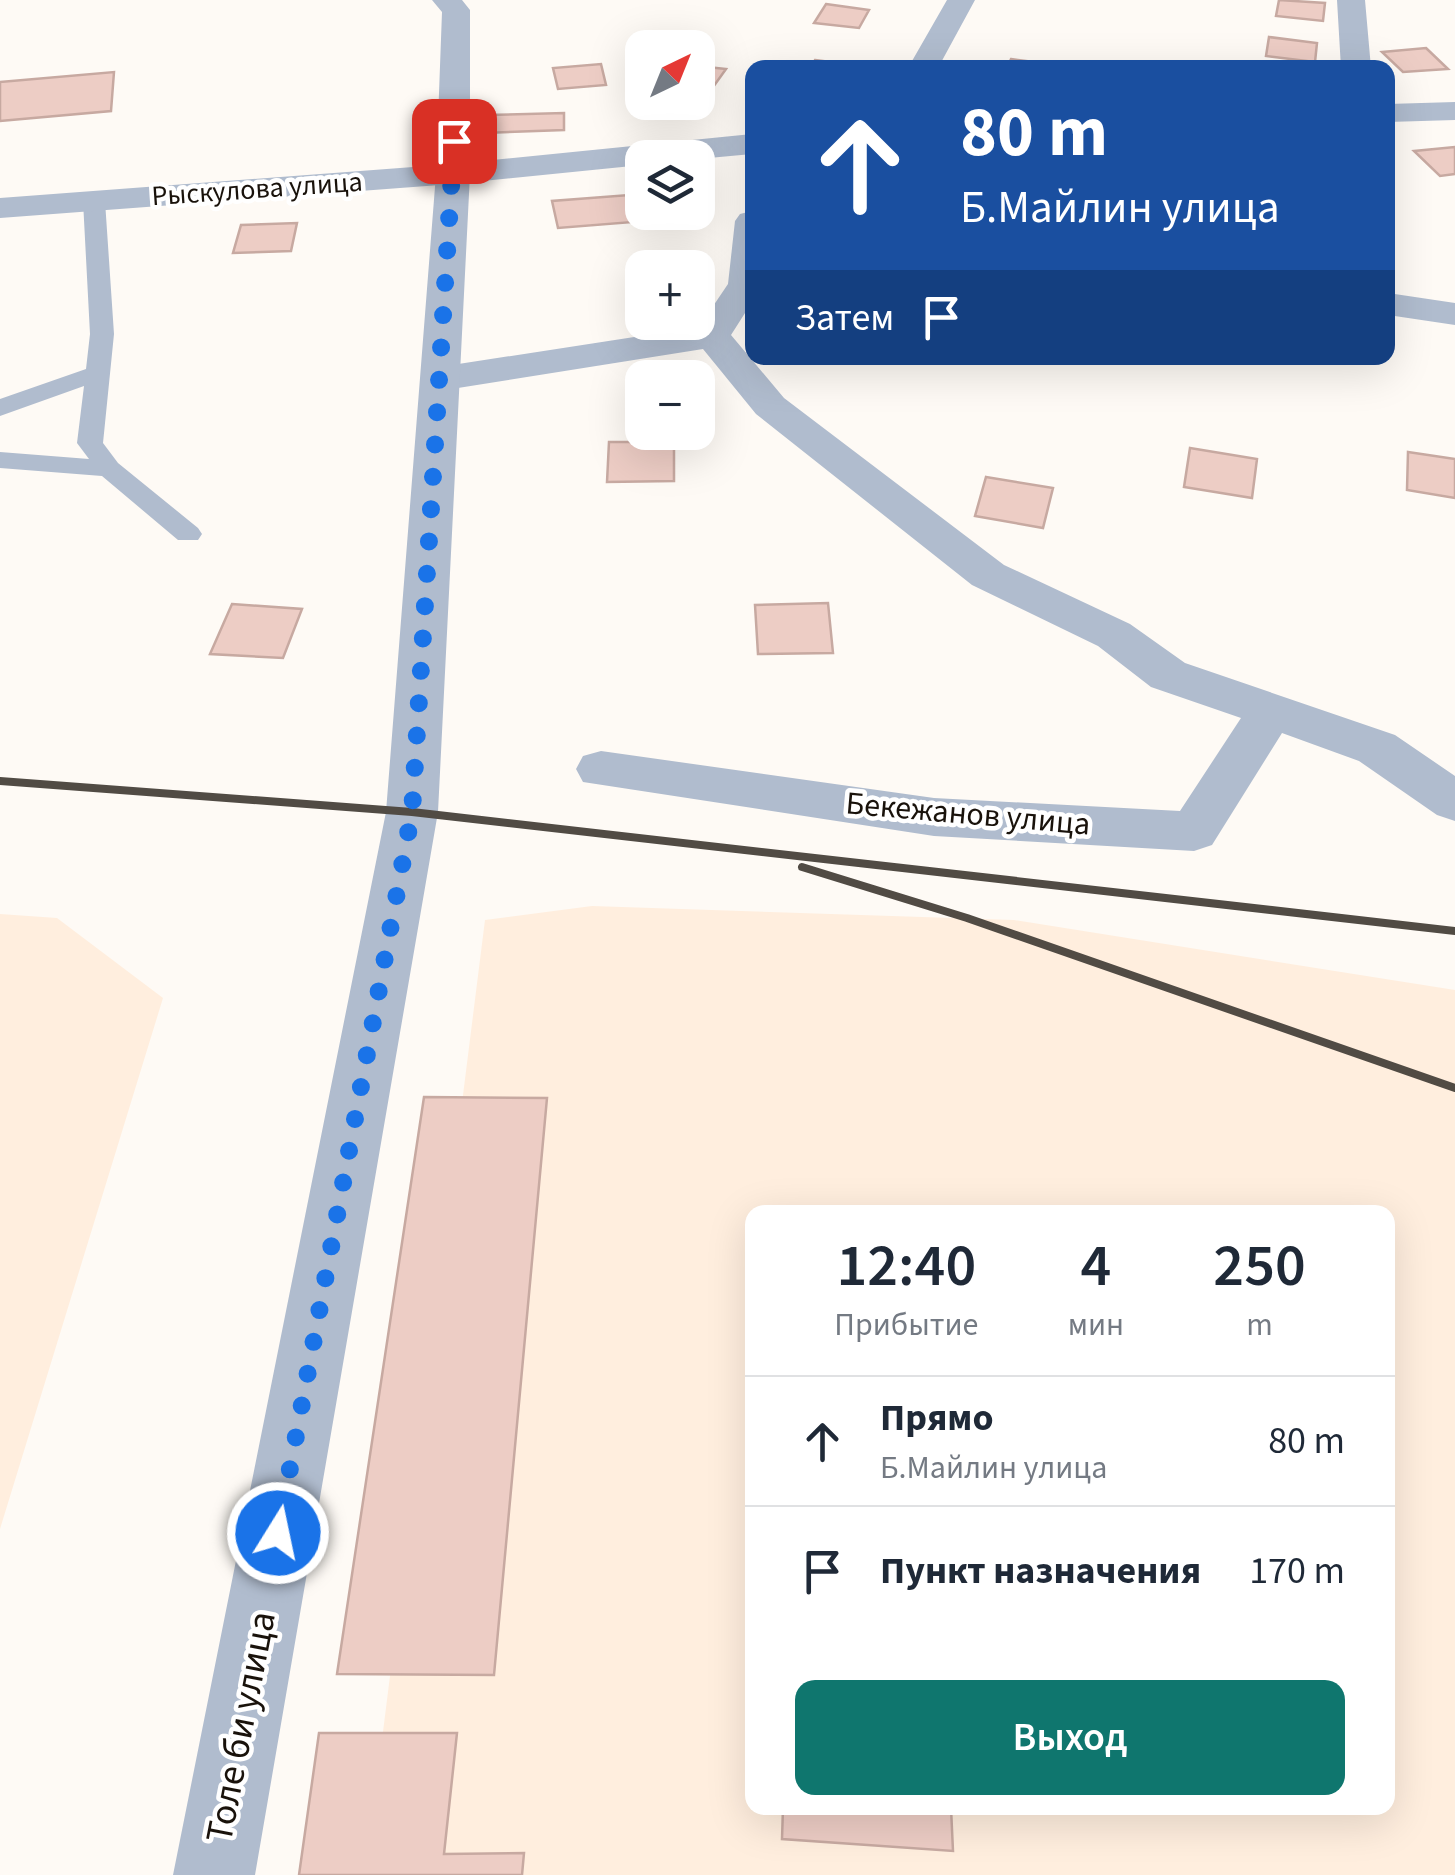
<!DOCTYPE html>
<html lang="ru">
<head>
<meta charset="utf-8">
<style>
	:root { --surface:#fff; --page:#f6f6f7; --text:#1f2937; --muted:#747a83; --line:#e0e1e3; --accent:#0f766e }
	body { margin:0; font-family:"Source Sans 3",sans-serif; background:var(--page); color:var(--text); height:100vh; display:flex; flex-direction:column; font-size:38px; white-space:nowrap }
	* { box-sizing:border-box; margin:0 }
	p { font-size:32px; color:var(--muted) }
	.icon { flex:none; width:55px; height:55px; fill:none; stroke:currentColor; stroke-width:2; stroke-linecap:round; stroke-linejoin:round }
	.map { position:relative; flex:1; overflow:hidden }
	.sheet { position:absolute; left:745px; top:1205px; width:650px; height:610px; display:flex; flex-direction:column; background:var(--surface); border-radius:20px; box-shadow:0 10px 40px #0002 }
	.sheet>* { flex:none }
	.banner { position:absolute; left:745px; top:60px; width:650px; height:305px; border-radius:20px; box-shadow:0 10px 40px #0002; background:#1a4fa0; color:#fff; overflow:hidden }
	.needle { width:65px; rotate:43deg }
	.fabs { position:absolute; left:625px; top:30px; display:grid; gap:20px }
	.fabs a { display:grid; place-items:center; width:90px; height:90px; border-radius:20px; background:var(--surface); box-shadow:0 10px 40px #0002; font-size:50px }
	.pin { position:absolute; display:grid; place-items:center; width:85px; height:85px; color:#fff; margin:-42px; border-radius:20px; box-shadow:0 5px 15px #0006 }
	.me { position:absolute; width:110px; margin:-55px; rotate:10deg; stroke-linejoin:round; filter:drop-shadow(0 0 8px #0008) }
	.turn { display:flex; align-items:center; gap:35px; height:210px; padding:0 50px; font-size:45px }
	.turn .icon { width:130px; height:130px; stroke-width:2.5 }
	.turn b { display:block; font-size:70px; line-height:85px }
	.then { display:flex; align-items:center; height:95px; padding:0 50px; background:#0003; gap:20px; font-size:38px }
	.eta { display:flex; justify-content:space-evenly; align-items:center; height:170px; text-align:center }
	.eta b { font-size:60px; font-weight:600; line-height:70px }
	.action { display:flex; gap:20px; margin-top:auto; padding:20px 50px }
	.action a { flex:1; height:115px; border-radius:20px; background:var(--accent); color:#fff; font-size:40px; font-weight:600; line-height:115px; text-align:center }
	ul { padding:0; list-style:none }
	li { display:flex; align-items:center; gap:30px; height:130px; padding:0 50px; border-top:2px solid var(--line) }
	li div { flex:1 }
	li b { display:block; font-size:38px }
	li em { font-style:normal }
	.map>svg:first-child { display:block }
	.built { fill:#ffeede; fill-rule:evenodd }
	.building { fill:#edcdc5; stroke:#c7a9a1; stroke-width:2.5 }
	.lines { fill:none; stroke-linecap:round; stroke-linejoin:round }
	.service { fill:#b0bcce; fill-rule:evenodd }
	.minor { fill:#b0bcce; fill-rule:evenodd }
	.tertiary { fill:#b0bcce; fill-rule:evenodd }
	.rail { stroke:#514b44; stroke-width:8 }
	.route { stroke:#1a73e8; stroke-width:18; stroke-dasharray:0 32.4 }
	.labels { text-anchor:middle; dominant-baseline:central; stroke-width:9; stroke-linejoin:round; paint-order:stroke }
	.far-street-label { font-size:28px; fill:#19120b; stroke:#fff }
	.street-label { font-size:32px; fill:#19120b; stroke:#fff }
	.near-street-label { font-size:38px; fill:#19120b; stroke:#fff }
</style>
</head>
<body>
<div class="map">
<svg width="1455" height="1875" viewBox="0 0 1455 1875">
	<rect width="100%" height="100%" fill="#fefaf5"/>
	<!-- built -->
	<path class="built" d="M 592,906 L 1014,920 L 1455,990 L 1455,1875 L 365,1875 L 485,920 ZM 752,1212 L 1388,1212 L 1388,1808 L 752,1808 Z
		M 0,914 L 57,918 L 163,998 L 0,1529 Z"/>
	<!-- building -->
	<path class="building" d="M 1279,0 L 1325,3 L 1323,21 L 1276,16 Z
		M 826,4 L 869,10 L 859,28 L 814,23 Z
		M 1269,37 L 1317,43 L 1315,62 L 1266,56 Z
		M 1426,48 L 1448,69 L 1403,72 L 1382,52 Z
		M 1011,59 L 1058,65 L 1007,68 Z
		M 815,60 L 862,66 L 811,68 Z
		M 601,64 L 606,85 L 558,89 L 553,68 Z
		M 698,66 L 726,69 L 711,90 L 698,88 Z
		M 114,72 L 111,111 L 0,121 L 0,82 Z
		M 564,113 L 564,130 L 484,133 L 486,115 Z
		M 1455,147 L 1455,174 L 1440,176 L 1414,151 Z
		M 642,194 L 642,212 L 669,212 L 671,219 L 558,228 L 552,201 Z
		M 297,223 L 291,251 L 233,253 L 241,225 Z
		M 609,442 L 674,442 L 674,481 L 607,482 Z
		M 1190,448 L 1257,459 L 1252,498 L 1184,487 Z
		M 1408,452 L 1455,459 L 1455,498 L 1407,490 Z
		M 986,477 L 1053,488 L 1043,528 L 975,516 Z
		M 828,603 L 833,653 L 758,654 L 755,605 Z
		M 232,604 L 302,609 L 283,658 L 210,654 Z
		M 424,1097 L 547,1098 L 494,1675 L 337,1674 Z
		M 319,1733 L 457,1733 L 444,1854 L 524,1853 L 522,1875 L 299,1875 Z
		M 783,1808 L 951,1808 L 953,1851 L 782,1839 Z"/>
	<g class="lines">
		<!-- service -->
		<path class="service" d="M 94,195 L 105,201 L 114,334 L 103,443 L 118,463 L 198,528 L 202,534 L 198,540 L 178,540 L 102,476 L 0,468 L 0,452 L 89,459 L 77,443 L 84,386 L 0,416 L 0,399 L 86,369 L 90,334 L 83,201 Z"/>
		<!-- minor -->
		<path class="minor" d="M 947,0 L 975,0 L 938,68 L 908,68 Z
			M 1337,0 L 1365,0 L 1371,68 L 1341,68 Z
			M 1455,102 L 1455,120 L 1388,122 L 1388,104 Z
			M 752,134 L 752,154 L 698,159 L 642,158 L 642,165 L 453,184 L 0,218 L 0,198 L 453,164 Z
			M 752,211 L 752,302 L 731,335 L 784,398 L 1004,565 L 1130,624 L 1185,663 L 1395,735 L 1455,776 L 1455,821 L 1437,815 L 1359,761 L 1282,733 L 1212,845 L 1194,851 L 934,836 L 583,782 L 576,769 L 583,756 L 601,751 L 934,798 L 1180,811 L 1241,718 L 1151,687 L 1098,646 L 972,585 L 756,414 L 703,349 L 439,391 L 425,387 L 420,379 L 425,371 L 439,367 L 699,327 L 728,284 L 735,221 L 740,214 Z
			M 1388,293 L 1455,303 L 1455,325 L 1388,315 Z"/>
		<!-- tertiary -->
		<path class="tertiary" d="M 432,0 L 462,0 L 470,10 L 470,174 L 438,812 L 255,1875 L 173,1875 L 386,812 L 436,174 L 442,12 Z"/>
		<!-- rail -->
		<path class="rail" d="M 0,781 L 412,812 L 1455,931
			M 802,867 L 967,918 L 1455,1088"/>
	</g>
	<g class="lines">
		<!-- route -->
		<path class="route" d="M 278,1533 L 412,812 L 454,141"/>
	</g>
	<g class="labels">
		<!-- far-street labels -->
		<g class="far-street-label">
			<text transform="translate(257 189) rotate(-4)">Рыскулова улица</text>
		</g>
		<!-- street labels -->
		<g class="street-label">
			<text transform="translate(968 814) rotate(5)">Бекежанов улица</text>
		</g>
		<!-- near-street labels -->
		<g class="near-street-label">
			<text transform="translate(241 1727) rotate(-79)">Толе би улица</text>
		</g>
	</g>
</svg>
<div class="fabs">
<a><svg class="needle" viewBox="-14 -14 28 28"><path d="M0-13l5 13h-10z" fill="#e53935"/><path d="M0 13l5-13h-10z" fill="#747a83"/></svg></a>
<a><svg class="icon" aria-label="layers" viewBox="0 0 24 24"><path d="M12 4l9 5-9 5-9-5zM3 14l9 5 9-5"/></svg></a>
<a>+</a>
<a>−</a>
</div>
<div class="pin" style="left:454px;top:141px;background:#d93025"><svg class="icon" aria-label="arrive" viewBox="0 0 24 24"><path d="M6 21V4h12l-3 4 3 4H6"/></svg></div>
<svg class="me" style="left:278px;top:1533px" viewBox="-20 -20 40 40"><circle r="17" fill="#1a73e8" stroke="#fff" stroke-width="3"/><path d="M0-11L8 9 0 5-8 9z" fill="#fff"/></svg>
<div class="banner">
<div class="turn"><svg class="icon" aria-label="ahead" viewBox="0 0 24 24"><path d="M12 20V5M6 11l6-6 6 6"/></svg><div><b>80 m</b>Б.Майлин улица</div></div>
<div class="then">Затем<svg class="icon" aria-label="arrive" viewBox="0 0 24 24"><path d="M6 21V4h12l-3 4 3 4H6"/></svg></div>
</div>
<section class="sheet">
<div class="eta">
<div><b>12:40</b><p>Прибытие</p></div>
<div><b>4</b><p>мин</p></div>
<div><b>250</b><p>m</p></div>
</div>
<ul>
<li><svg class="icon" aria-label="ahead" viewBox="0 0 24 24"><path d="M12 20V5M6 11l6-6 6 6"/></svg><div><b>Прямо</b><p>Б.Майлин улица</p></div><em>80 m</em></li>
<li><svg class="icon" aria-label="arrive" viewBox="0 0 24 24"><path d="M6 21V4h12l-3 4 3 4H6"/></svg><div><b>Пункт назначения</b></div><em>170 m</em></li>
</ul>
<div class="action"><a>Выход</a></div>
</section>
</div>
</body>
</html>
